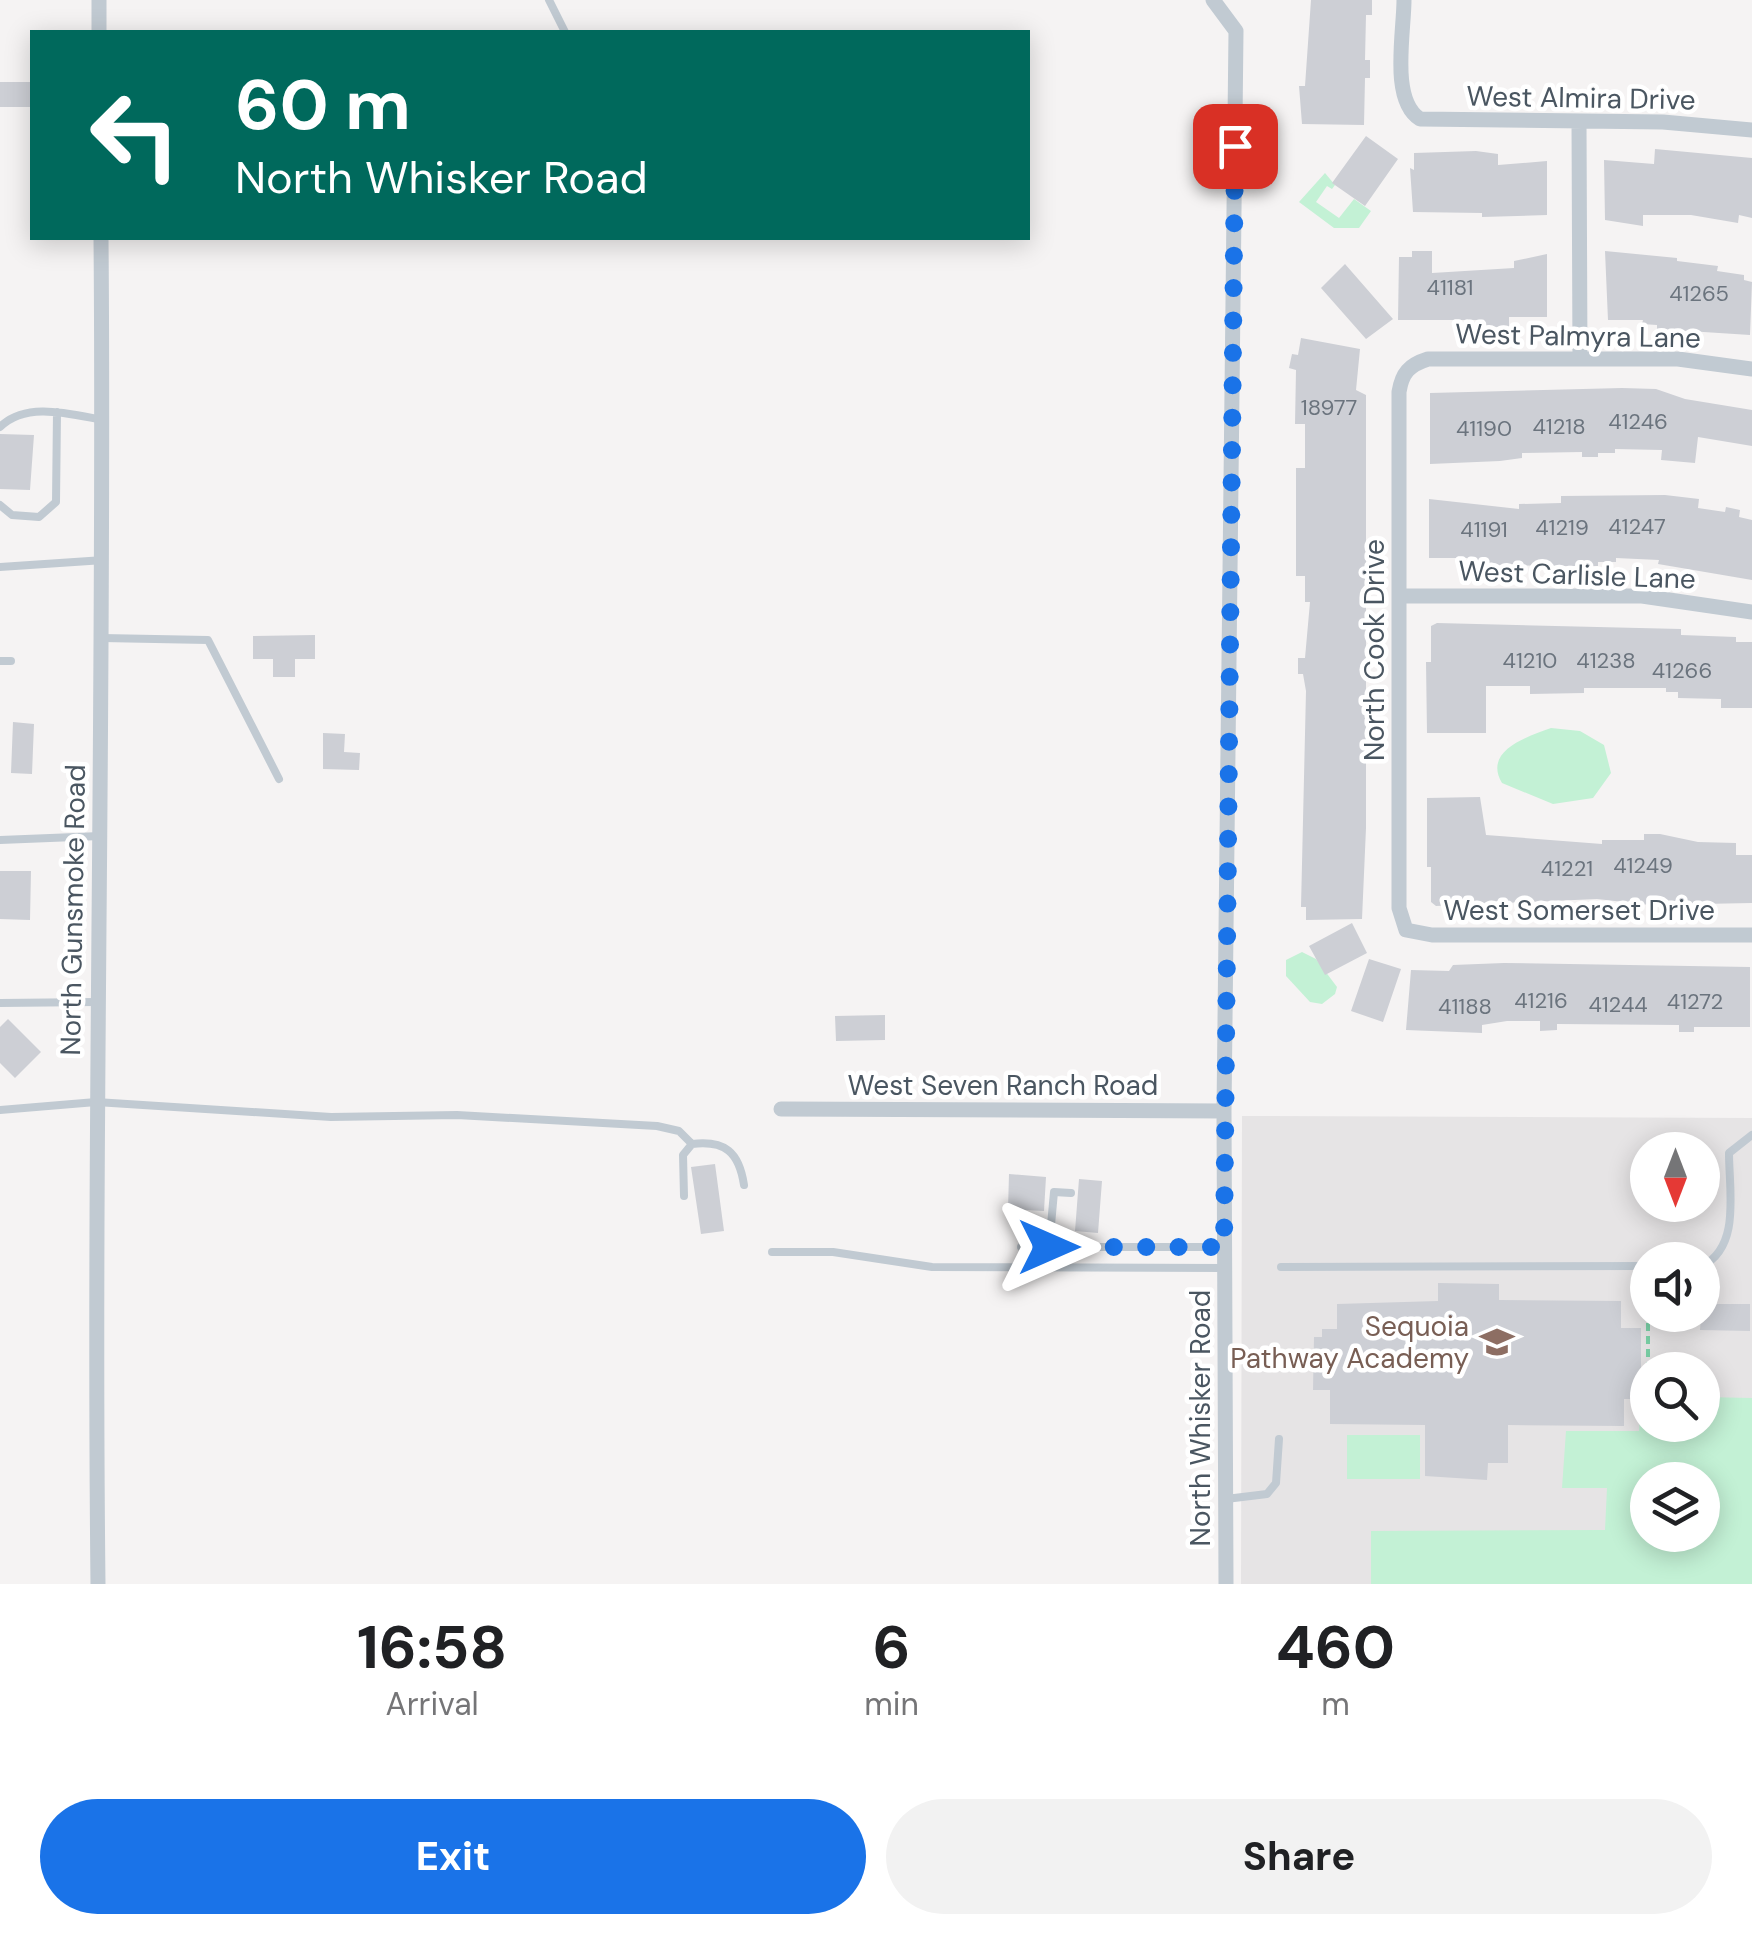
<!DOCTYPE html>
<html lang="en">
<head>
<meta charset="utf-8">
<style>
	:root { --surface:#fff; --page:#f2f2f2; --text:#202124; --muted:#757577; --accent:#1a73e8 }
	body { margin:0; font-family:"DM Sans",sans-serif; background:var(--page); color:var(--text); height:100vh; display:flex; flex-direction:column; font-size:38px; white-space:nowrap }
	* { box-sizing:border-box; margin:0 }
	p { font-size:32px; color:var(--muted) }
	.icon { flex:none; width:55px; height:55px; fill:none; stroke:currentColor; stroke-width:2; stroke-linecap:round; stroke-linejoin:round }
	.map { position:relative; height:1584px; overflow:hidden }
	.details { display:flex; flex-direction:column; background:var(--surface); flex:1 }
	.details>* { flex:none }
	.banner { position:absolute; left:30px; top:30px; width:1000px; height:210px; border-radius:0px; box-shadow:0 5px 25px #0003; background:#00695c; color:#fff; overflow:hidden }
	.needle { width:65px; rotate:180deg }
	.buttons { position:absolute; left:1630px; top:1132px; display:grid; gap:20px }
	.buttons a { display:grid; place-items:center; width:90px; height:90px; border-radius:50%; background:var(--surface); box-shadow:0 5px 25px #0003; font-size:50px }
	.pin { position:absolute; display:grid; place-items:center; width:85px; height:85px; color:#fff; margin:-42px; border-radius:20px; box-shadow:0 5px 15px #0006 }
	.me { position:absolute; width:110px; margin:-55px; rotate:90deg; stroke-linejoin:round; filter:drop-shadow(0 0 8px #0008) }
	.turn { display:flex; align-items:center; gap:35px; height:210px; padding:0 40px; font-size:45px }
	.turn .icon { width:130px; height:130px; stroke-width:2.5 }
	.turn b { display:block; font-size:70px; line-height:85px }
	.eta { display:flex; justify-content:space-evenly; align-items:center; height:170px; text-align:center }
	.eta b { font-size:60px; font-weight:700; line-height:70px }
	.primary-button { display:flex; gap:20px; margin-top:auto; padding:20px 40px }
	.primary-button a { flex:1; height:115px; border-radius:60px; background:var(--accent); color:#fff; font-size:40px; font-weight:700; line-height:115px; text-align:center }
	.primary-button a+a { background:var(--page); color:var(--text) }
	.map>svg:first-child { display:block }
	.education { fill:#e6e4e5; fill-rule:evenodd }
	.green { fill:#c3f1d5; fill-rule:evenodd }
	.building { fill:#cdcfd5 }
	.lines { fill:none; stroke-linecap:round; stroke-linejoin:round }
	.path { stroke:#7ad0a6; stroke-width:4; stroke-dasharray:8 5; stroke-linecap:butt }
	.lane { stroke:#c1cad2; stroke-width:8 }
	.street { stroke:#c1cad2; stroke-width:15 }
	.route { stroke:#1a73e8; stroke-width:18; stroke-dasharray:0 32.4 }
	.labels { text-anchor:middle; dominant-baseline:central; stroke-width:9; stroke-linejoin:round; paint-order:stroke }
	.number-label { font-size:22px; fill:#6b747e }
	.street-label { font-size:28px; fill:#4a5661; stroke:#fff }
	.education-label { font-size:28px; fill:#785e54; stroke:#fff; text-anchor:end }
</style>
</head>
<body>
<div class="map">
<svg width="1752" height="1584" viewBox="0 0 1752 1584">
	<rect width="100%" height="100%" fill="#f5f3f3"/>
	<!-- education -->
	<path class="education" d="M 1242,1116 L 1752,1118 L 1752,1584 L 1241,1584 ZM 1648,1150 L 1702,1150 L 1702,1205 L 1648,1205 ZM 1648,1260 L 1702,1260 L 1702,1315 L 1648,1315 ZM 1648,1370 L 1702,1370 L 1702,1425 L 1648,1425 ZM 1648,1480 L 1702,1480 L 1702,1535 L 1648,1535 Z"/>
	<!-- green -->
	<path class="green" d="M 1325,173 L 1335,185 L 1332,189 L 1327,186 L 1316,202 L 1339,218 L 1354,199 L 1371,211 L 1359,228 L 1334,228 L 1299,202 Z
		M 1551,728 L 1580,731 L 1604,745 L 1611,773 L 1593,798 L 1553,804 L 1502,783 C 1483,751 1526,737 1551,728 Z
		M 1302,952 L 1316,959 L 1337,987 L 1335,994 L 1322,1004 L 1310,1002 L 1286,976 L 1286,960 Z
		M 1703,1397 L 1752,1398 L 1752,1584 L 1371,1584 L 1371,1531 L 1605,1530 L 1607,1488 L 1562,1488 L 1566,1431 L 1639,1431 L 1640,1414 L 1647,1406 L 1648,1425 L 1702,1425 ZM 1702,1480 L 1702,1535 L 1648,1535 L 1648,1480 Z
		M 1347,1435 L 1420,1435 L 1420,1479 L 1347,1479 Z"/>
	<!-- building -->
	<path class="building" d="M 1311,0 L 1372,0 L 1372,15 L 1366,15 L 1365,60 L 1370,60 L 1370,78 L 1365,78 L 1364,125 L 1302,124 L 1299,86 L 1305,86 Z
		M 0,82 L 32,82 L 32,107 L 0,107 Z
		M 1366,136 L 1398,159 L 1365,206 L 1332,183 Z
		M 1655,149 L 1752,158 L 1752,218 L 1739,215 L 1738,223 L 1691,215 L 1643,215 L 1643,226 L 1605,220 L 1604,160 L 1654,164 Z
		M 1476,151 L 1498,154 L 1498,165 L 1547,161 L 1547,215 L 1482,217 L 1482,213 L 1413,212 L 1410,168 L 1414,170 L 1414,153 Z
		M 1412,251 L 1432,251 L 1432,273 L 1514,268 L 1514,261 L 1547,254 L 1547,317 L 1509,317 L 1509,327 L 1477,327 L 1477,320 L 1398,320 L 1399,257 L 1412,257 Z
		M 1605,251 L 1677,258 L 1677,261 L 1718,266 L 1717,271 L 1744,275 L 1744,280 L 1752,282 L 1750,335 L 1657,329 L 1657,325 L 1642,324 L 1643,320 L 1608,320 Z
		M 1345,264 L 1393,319 L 1366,339 L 1321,288 Z
		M 1301,338 L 1360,349 L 1356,390 L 1366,395 L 1366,828 L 1362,919 L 1306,920 L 1306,907 L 1301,907 L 1306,691 L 1303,674 L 1298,674 L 1298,658 L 1305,658 L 1310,602 L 1305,602 L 1305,576 L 1296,576 L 1296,468 L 1305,468 L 1305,424 L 1295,424 L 1296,370 L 1289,368 L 1292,354 L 1298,355 Z
		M 1622,388 L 1656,389 L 1685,399 L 1752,410 L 1752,446 L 1698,437 L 1695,463 L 1661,460 L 1662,450 L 1615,449 L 1615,453 L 1598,453 L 1598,457 L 1582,457 L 1582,452 L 1522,453 L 1522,458 L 1500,461 L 1430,464 L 1430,393 Z
		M 0,434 L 34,435 L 30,490 L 0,489 Z
		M 1665,495 L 1699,499 L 1698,508 L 1725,512 L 1726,507 L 1740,510 L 1739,517 L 1752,520 L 1752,580 L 1658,564 L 1659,560 L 1616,558 L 1616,562 L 1598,562 L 1598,566 L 1567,566 L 1490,565 L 1467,564 L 1467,558 L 1429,558 L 1429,499 L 1519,509 L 1519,504 L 1561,503 L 1561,496 Z
		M 1437,623 L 1681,629 L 1681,635 L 1736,637 L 1736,642 L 1752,642 L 1752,708 L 1721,708 L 1721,699 L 1678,698 L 1678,692 L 1666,692 L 1666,688 L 1584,688 L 1584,693 L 1530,694 L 1530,686 L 1486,686 L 1486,733 L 1427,733 L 1426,662 L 1431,662 L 1431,626 Z
		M 315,635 L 315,659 L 295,659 L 295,677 L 273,677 L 273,659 L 253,659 L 253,636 Z
		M 13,722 L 34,724 L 32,774 L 11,773 Z
		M 323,733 L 345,734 L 344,752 L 360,753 L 359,770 L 323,769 Z
		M 1480,797 L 1486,835 L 1602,844 L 1602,840 L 1644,840 L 1644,834 L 1660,834 L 1698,842 L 1736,843 L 1736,855 L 1752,855 L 1752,903 L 1650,905 L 1597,899 L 1436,906 L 1431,902 L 1431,867 L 1427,867 L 1427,798 Z
		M 0,871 L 31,871 L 30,920 L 0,919 Z
		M 1352,923 L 1367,953 L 1325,975 L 1309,946 Z
		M 1369,959 L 1401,969 L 1383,1022 L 1351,1011 Z
		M 1504,963 L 1750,967 L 1750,1027 L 1694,1027 L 1694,1032 L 1679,1032 L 1679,1025 L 1557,1024 L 1557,1030 L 1540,1031 L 1540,1021 L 1507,1021 L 1482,1025 L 1482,1033 L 1406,1030 L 1411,970 L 1449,971 L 1453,965 Z
		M 885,1015 L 885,1040 L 836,1041 L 835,1016 Z
		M 8,1019 L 41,1052 L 15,1078 L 0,1063 L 0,1027 Z
		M 715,1164 L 724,1231 L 701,1234 L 691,1167 Z
		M 1009,1174 L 1046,1177 L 1044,1211 L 1008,1209 Z
		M 1079,1179 L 1102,1181 L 1098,1233 L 1075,1231 Z
		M 1438,1283 L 1499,1284 L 1499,1300 L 1621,1301 L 1621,1328 L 1641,1328 L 1641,1399 L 1624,1399 L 1624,1426 L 1508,1425 L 1508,1463 L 1488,1463 L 1487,1480 L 1425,1476 L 1425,1425 L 1330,1424 L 1330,1390 L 1313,1390 L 1314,1337 L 1322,1337 L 1322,1329 L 1337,1329 L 1337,1304 L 1438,1301 Z
		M 1702,1304 L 1750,1304 L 1750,1331 L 1700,1330 Z"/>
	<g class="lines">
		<!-- path -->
		<path class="path" d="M 1648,1370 L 1648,1315
			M 1647,1402 L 1648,1385"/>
		<!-- lane -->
		<path class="lane" d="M 549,0 L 565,32
			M 0,427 C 26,401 70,414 103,420
			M 0,505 L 12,515 L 39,517 L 56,502 L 57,412
			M 0,567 L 104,560
			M 102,638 L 208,640 L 279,779
			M 0,661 L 11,661
			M 0,840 L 100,836
			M 0,1003 L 96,1002
			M 0,1110 L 96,1102 L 331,1117 L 457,1115 L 657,1126 L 679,1131 L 692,1144
			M 684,1196 L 683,1155 L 692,1144 C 725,1140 739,1152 744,1185
			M 1021,1247 L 1223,1247
			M 1049,1247 L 1054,1192 L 1071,1193
			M 772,1252 L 833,1252 L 932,1267 L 1224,1268
			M 1702,1266 C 1741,1247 1729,1191 1729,1153 L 1752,1135
			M 1281,1267 L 1648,1266
			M 1226,1499 L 1267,1494 L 1276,1483 L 1279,1439"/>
		<!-- street -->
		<path class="street" d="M 99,0 L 99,32
			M 1213,0 L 1236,31 L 1224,1111 L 1226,1584
			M 1404,0 C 1404,33 1390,100 1420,119 L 1663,122 L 1752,130
			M 1579,122 L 1580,359
			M 1752,369 L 1678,359 L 1428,359 C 1409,365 1402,373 1399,392 L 1399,908 L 1406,930 L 1432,935 L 1752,935
			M 1399,596 L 1642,596 L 1752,612
			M 781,1109 L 1224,1111
			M 98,1584 C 93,1135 105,686 101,238"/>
	</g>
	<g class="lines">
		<!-- route -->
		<path class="route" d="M 1049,1247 L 1224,1247 L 1235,146"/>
	</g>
	<!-- icons -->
	<defs>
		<g id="school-bare" transform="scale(2.7)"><path d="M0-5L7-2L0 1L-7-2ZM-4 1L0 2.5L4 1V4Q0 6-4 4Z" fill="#8d6e63" stroke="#fff" stroke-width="2.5" paint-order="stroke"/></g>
	</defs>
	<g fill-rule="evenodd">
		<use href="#school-bare" x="1497" y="1342"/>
	</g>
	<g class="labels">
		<!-- number labels -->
		<g class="number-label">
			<text x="1450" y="287">41181</text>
			<text x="1699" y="293">41265</text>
			<text x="1329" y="407">18977</text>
			<text x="1638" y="421">41246</text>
			<text x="1559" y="426">41218</text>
			<text x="1484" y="428">41190</text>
			<text x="1637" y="526">41247</text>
			<text x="1562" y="527">41219</text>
			<text x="1484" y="529">41191</text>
			<text x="1530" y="660">41210</text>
			<text x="1606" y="660">41238</text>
			<text x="1682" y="670">41266</text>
			<text x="1643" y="865">41249</text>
			<text x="1567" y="868">41221</text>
			<text x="1541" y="1000">41216</text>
			<text x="1695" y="1001">41272</text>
			<text x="1618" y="1004">41244</text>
			<text x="1465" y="1006">41188</text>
		</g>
		<!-- street labels -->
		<g class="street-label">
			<text transform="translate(1581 98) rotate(1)">West Almira Drive</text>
			<text transform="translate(1578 336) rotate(1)">West Palmyra Lane</text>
			<text transform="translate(1577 575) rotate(2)">West Carlisle Lane</text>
			<text transform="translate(1374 650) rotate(-90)">North Cook Drive</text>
			<text transform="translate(73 910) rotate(-89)">North Gunsmoke Road</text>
			<text x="1579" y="910">West Somerset Drive</text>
			<text x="1003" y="1085">West Seven Ranch Road</text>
			<text transform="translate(1200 1418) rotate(-90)">North Whisker Road</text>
		</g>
		<!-- education labels -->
		<g class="education-label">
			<text x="1469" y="1326">Sequoia<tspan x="1469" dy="32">Pathway Academy</tspan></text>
		</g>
	</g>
</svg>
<div class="buttons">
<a><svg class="needle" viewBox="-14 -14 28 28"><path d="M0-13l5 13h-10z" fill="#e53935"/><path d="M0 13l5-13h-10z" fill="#757577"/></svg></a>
<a><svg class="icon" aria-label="sound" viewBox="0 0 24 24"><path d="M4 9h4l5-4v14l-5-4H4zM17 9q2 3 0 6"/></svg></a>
<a><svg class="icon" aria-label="search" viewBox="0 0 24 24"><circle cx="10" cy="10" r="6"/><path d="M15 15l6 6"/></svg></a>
<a><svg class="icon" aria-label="layers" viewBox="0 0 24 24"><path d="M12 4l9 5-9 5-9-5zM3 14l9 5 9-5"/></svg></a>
</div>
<div class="pin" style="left:1235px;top:146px;background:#d93025"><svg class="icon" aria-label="arrive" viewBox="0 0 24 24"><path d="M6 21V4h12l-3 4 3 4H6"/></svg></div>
<svg class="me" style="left:1049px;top:1247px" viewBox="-20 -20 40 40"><path d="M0-17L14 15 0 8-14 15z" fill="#1a73e8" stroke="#fff" stroke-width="4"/></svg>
<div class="banner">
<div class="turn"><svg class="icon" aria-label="left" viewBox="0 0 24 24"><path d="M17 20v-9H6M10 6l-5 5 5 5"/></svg><div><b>60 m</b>North Whisker Road</div></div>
</div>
</div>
<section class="details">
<div class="eta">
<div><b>16:58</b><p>Arrival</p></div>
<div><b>6</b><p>min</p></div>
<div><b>460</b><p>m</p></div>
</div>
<div class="primary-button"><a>Exit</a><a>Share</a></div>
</section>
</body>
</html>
